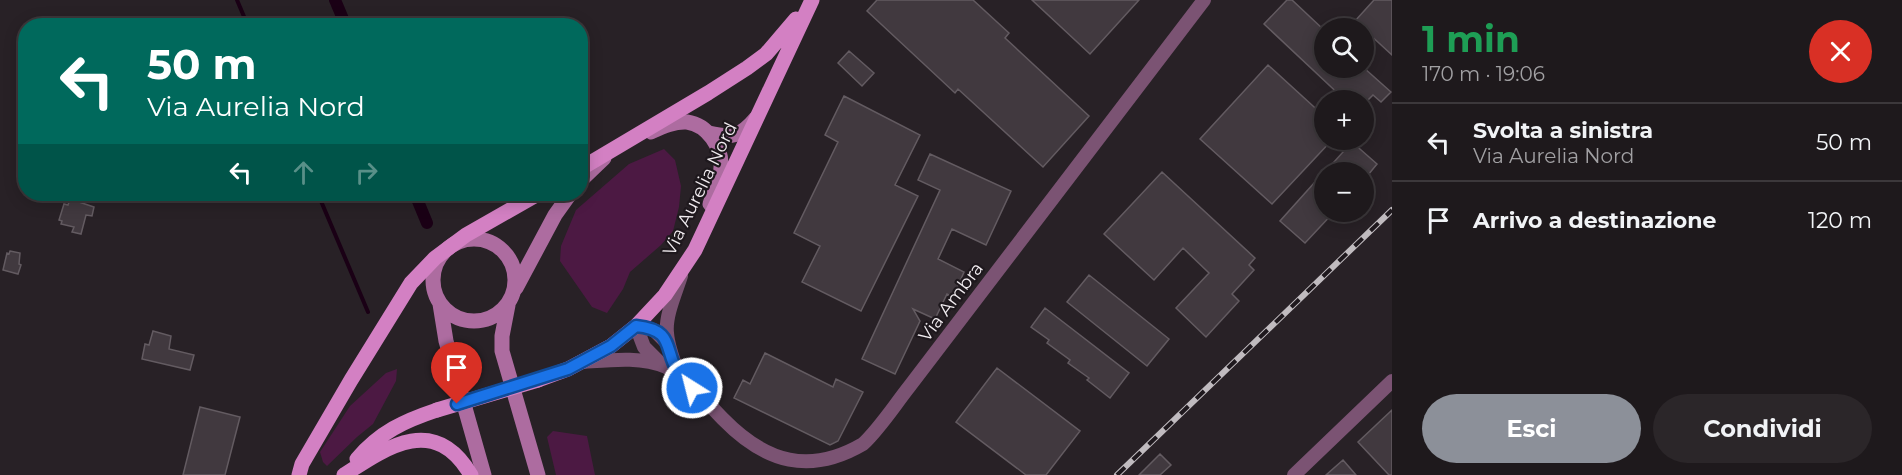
<!DOCTYPE html>
<html lang="it">
<head>
<meta charset="utf-8">
<style>
	:root { --surface:#1e191c; --page:#2b2629; --text:#f1f3f6; --muted:#a1a0a3; --line:#3c383b; --accent:#8c9099 }
	body { margin:0; font-family:Montserrat,sans-serif; background:var(--page); color:var(--text); height:100vh; display:flex; flex-direction:column; font-size:22px; white-space:nowrap }
	* { box-sizing:border-box; margin:0 }
	p { font-size:20px; color:var(--muted) }
	.icon { flex:none; width:33px; height:33px; fill:none; stroke:currentColor; stroke-width:2; stroke-linecap:round; stroke-linejoin:round }
	.map { position:relative; flex:1; overflow:hidden }
	.drawer { display:flex; flex-direction:column; background:var(--surface); width:510px }
	.drawer>* { flex:none }
	.hud { position:absolute; left:18px; top:18px; width:570px; height:183px; border-radius:24px; box-shadow:0 3px 15px #0003,0 0 0 2px var(--line); background:#00695c; color:#fff; overflow:hidden }
	.controls { position:absolute; left:1314px; top:18px; display:grid; gap:12px }
	.controls a { display:grid; place-items:center; width:60px; height:60px; border-radius:50%; background:var(--surface); box-shadow:0 3px 15px #0003,0 0 0 2px var(--line); font-size:30px }
	.pin { position:absolute; display:grid; place-items:center; width:51px; height:51px; color:#fff; margin:-62px -26px; border-radius:50% 50% 50% 0; rotate:-45deg; box-shadow:0 0 6px #0007 }
	.pin .icon { rotate:45deg }
	.me { position:absolute; width:66px; margin:-33px; rotate:324deg; stroke-linejoin:round; filter:drop-shadow(0 0 4px #0008) }
	.turn { display:flex; align-items:center; gap:21px; height:126px; padding:0 30px; font-size:27px }
	.turn .icon { width:78px; height:78px; stroke-width:2.5 }
	.turn b { display:block; font-size:42px; line-height:51px }
	.lanes { display:flex; align-items:center; height:57px; padding:0 30px; background:#0003; justify-content:center; gap:30px; direction:ltr }
	.lanes .off { opacity:.35 }
	.round { display:grid; place-items:center; flex:none; width:63px; height:63px; border-radius:32px; background:var(--page) }
	.headline { display:flex; align-items:center; justify-content:space-between; height:102px; padding:0 30px }
	h1 { font-size:36px; font-weight:700; line-height:45px; color:#1e9e55 }
	.button { display:flex; gap:12px; margin-top:auto; padding:12px 30px }
	.button a { flex:1; height:69px; border-radius:36px; background:var(--accent); color:#fff; font-size:24px; font-weight:700; line-height:69px; text-align:center }
	.button a+a { background:var(--page); color:var(--text) }
	ul { padding:0; list-style:none }
	li { display:flex; align-items:center; gap:18px; height:78px; padding:0 30px; border-top:2px solid var(--line) }
	li div { flex:1 }
	li b { display:block; font-size:22px }
	li em { font-style:normal }
	main { display:flex; flex:1; min-height:0 }
	.map>svg:first-child { display:block }
	.green { fill:#4c1943 }
	.lines { fill:none; stroke-linecap:round; stroke-linejoin:round }
	.stream { stroke:#1a0015; stroke-width:4 }
	.canal { stroke:#1a0015; stroke-width:12 }
	.building { fill:#41393f; stroke:#635b61; stroke-width:1.5 }
	.minor { stroke:#7b5373; stroke-width:14 }
	.secondary { stroke:#ad6ca0; stroke-width:15 }
	.primary { stroke:#d380c3; stroke-width:15 }
	.rail-casing { stroke:#c0bbbf; stroke-width:6 }
	.rail { stroke:#1e181d; stroke-width:4; stroke-dasharray:11; stroke-linecap:butt }
	.primary-bridge { stroke:#d380c3; stroke-width:15 }
	.route-casing { stroke:#114b97; stroke-width:15 }
	.route { stroke:#1a73e8; stroke-width:10 }
	.labels { text-anchor:middle; dominant-baseline:central; stroke-width:4.5; stroke-linejoin:round; paint-order:stroke }
	.street-label { font-size:18px; fill:#f2edf1; stroke:#1e181d }
</style>
</head>
<body>
<main>
<div class="map">
<svg width="1392" height="475" viewBox="0 0 1392 475">
	<rect width="100%" height="100%" fill="#282126"/>
	<!-- green -->
	<path class="green" d="M 664,149 L 675,160 L 681,186 L 679,207 L 673,231 L 661,245 L 630,272 L 623,289 L 607,313 L 592,307 L 560,261 L 561,246 L 576,210 L 629,164 Z
		M 397,369 L 396,381 L 373,424 L 357,437 L 327,466 L 323,462 L 320,452 L 350,406 L 386,373 Z
		M 553,431 L 587,436 L 595,475 L 556,475 L 547,437 Z"/>
	<g class="lines">
		<!-- stream -->
		<path class="stream" d="M 237,0 L 248,26
			M 318,194 L 368,312"/>
		<!-- canal -->
		<path class="canal" d="M 335,0 L 346,26
			M 415,194 L 427,223"/>
	</g>
	<!-- building -->
	<path class="building" d="M 877,0 L 973,0 L 1009,33 L 1005,38 L 1089,116 L 1043,167 L 958,89 L 955,93 L 867,11 Z
		M 1032,0 L 1139,0 L 1090,54 Z
		M 1287,0 L 1292,0 L 1324,30 L 1324,68 L 1364,68 L 1391,92 L 1381,102 L 1373,95 L 1368,100 L 1345,100 L 1264,24 Z
		M 1374,0 L 1392,0 L 1392,55 L 1355,21 Z
		M 849,51 L 874,73 L 862,86 L 838,63 Z
		M 1268,65 L 1324,116 L 1324,140 L 1332,140 L 1272,204 L 1200,139 Z
		M 844,96 L 920,135 L 895,185 L 918,196 L 861,311 L 802,282 L 820,246 L 794,233 L 838,142 L 825,135 Z
		M 1352,142 L 1377,164 L 1364,180 L 1364,172 L 1325,172 Z
		M 930,154 L 1011,191 L 986,245 L 952,229 L 938,259 L 964,272 L 953,297 L 947,294 L 935,319 L 913,309 L 920,321 L 895,374 L 862,359 L 940,190 L 918,180 Z
		M 1162,172 L 1255,258 L 1249,265 L 1254,270 L 1232,294 L 1239,301 L 1206,337 L 1176,308 L 1209,273 L 1208,272 L 1183,248 L 1154,280 L 1104,234 Z
		M 1324,172 L 1324,212 L 1334,212 L 1305,243 L 1280,221 Z
		M 70,199 L 94,207 L 92,216 L 86,215 L 81,234 L 72,232 L 74,227 L 61,224 L 62,221 L 59,220 L 64,204 L 68,205 Z
		M 10,251 L 20,253 L 19,264 L 21,265 L 18,274 L 3,270 L 7,253 L 9,254 Z
		M 1089,275 L 1169,339 L 1147,366 L 1067,302 Z
		M 1045,308 L 1129,373 L 1110,398 L 1087,380 L 1089,378 L 1068,363 L 1070,360 L 1047,343 L 1049,340 L 1031,327 Z
		M 153,331 L 171,336 L 169,349 L 194,355 L 190,370 L 142,359 L 145,344 L 149,345 Z
		M 765,353 L 833,387 L 836,379 L 863,392 L 838,441 L 830,445 L 734,398 L 743,380 L 750,384 Z
		M 997,368 L 1080,431 L 1046,475 L 1026,475 L 956,422 Z
		M 200,407 L 240,417 L 225,475 L 183,475 Z
		M 1392,410 L 1392,475 L 1389,475 L 1358,442 Z
		M 1160,454 L 1171,465 L 1160,475 L 1139,475 Z
		M 1343,460 L 1356,475 L 1326,475 Z"/>
	<g class="lines">
		<!-- minor -->
		<path class="minor" d="M 584,362 C 610,360 642,356 666,367 C 688,378 706,402 723,419 C 766,463 810,475 863,444 C 880,428 894,406 909,387 L 1204,0
			M 661,364 L 644,347 L 636,326 L 654,330 L 668,344
			M 679,375 C 674,362 668,347 667,333 C 665,316 676,292 681,276
			M 1294,475 L 1392,381"/>
		<!-- secondary -->
		<path class="secondary" d="M 651,132 C 662,127 675,121 687,122 C 708,125 722,147 721,167 C 721,179 714,192 710,204
			M 709,133 C 732,138 740,137 756,118
			M 580,181 L 604,158
			M433 280a41 41 0 1 1 82 0a41 41 0 1 1-82 0Z
			M 516,288 L 555,215 L 570,194
			M 440,304 L 446,341 L 484,475
			M 508,305 L 502,336 L 502,351 L 538,475"/>
		<!-- primary -->
		<path class="primary" d="M 580,169 L 708,93 L 747,68 L 766,54 L 796,19
			M 538,380 L 568,369 L 611,346 L 636,326 L 665,295 L 695,250 L 812,0
			M 357,459 C 380,432 404,421 437,410
			M 299,475 L 302,464 L 351,380 L 411,283 L 435,258 L 466,235 L 538,194
			M 344,475 C 388,446 435,414 471,475"/>
		<!-- rail casing -->
		<g class="rail-casing">
			<path id="rail" d="M 1117,475 L 1392,210"/>
		</g>
		<!-- rail -->
		<use href="#rail" class="rail"/>
		<!-- primary-bridge -->
		<path class="primary-bridge" d="M 437,410 L 538,380"/>
	</g>
	<g class="lines">
		<!-- route casing -->
		<g class="route-casing">
			<path id="route" d="M 457,404 L 568,369 L 611,346 L 636,326 C 676,330 663,350 679,374 C 682,379 688,384 692,388"/>
		</g>
		<!-- route -->
		<use href="#route" class="route"/>
	</g>
	<g class="labels">
		<!-- street labels -->
		<g class="street-label">
			<text transform="translate(700 189) rotate(-64)">Via Aurelia Nord</text>
			<text transform="translate(951 302) rotate(-53)">Via Ambra</text>
		</g>
	</g>
</svg>
<div class="controls">
<a><svg class="icon" aria-label="search" viewBox="0 0 24 24"><circle cx="10" cy="10" r="6"/><path d="M15 15l6 6"/></svg></a>
<a>+</a>
<a>−</a>
</div>
<div class="pin" style="left:457px;top:404px;background:#d93025"><svg class="icon" aria-label="arrive" viewBox="0 0 24 24"><path d="M6 21V4h12l-3 4 3 4H6"/></svg></div>
<svg class="me" style="left:692px;top:388px" viewBox="-20 -20 40 40"><circle r="17" fill="#1a73e8" stroke="#fff" stroke-width="3"/><path d="M0-11L8 9 0 5-8 9z" fill="#fff"/></svg>
<div class="hud">
<div class="turn"><svg class="icon" aria-label="left" viewBox="0 0 24 24"><path d="M17 20v-9H6M10 6l-5 5 5 5"/></svg><div><b>50 m</b>Via Aurelia Nord</div></div>
<div class="lanes"><svg class="icon" aria-label="left" viewBox="0 0 24 24"><path d="M17 20v-9H6M10 6l-5 5 5 5"/></svg><svg class="icon off" aria-label="ahead" viewBox="0 0 24 24"><path d="M12 20V5M6 11l6-6 6 6"/></svg><svg class="icon off" aria-label="right" viewBox="0 0 24 24"><path d="M7 20v-9h11M14 6l5 5-5 5"/></svg></div>
</div>
</div>
<section class="drawer">
<div class="headline"><div><h1>1 min</h1><p>170 m · 19:06</p></div><a class="round" style="background:#d93025;color:#fff"><svg class="icon" aria-label="close" viewBox="0 0 24 24"><path d="M6 6l12 12M18 6L6 18"/></svg></a></div>
<ul>
<li><svg class="icon" aria-label="left" viewBox="0 0 24 24"><path d="M17 20v-9H6M10 6l-5 5 5 5"/></svg><div><b>Svolta a sinistra</b><p>Via Aurelia Nord</p></div><em>50 m</em></li>
<li><svg class="icon" aria-label="arrive" viewBox="0 0 24 24"><path d="M6 21V4h12l-3 4 3 4H6"/></svg><div><b>Arrivo a destinazione</b></div><em>120 m</em></li>
</ul>
<div class="button"><a>Esci</a><a>Condividi</a></div>
</section>
</main>
</body>
</html>
